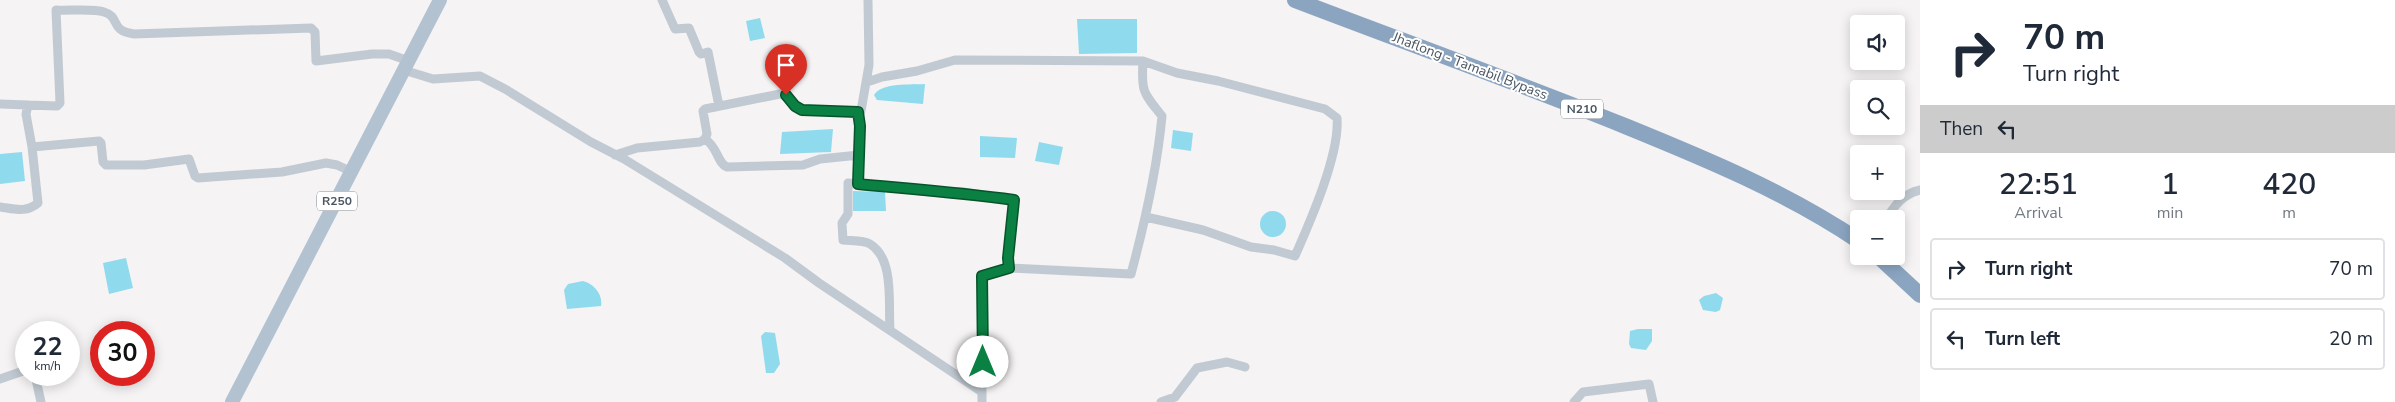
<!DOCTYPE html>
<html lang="en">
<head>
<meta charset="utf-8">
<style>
	:root { --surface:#fff; --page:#f6f6f7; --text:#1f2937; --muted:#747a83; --line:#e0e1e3 }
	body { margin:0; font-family:"Nunito Sans",sans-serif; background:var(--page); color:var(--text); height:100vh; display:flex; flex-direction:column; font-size:19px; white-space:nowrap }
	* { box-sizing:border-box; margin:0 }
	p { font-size:16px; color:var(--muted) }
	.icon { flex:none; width:28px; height:28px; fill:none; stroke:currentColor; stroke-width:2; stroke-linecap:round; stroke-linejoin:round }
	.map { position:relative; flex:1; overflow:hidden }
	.panel { display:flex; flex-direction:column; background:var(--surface); width:475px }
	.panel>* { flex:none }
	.banner { background:#fff; color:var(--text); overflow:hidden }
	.buttons { position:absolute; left:1850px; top:15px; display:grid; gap:10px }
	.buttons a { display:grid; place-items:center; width:55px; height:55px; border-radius:5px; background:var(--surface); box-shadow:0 2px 12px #0003; font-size:25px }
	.speed { position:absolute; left:15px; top:321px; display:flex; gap:10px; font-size:25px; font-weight:700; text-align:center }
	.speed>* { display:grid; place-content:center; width:65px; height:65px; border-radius:50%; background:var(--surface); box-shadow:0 2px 12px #0003; line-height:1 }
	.speed small { font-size:12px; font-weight:400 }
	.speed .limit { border:8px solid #d22; background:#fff; color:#111 }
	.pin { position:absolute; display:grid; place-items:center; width:42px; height:42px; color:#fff; margin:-51px -21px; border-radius:50% 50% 50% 0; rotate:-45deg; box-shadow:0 0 5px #0007 }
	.pin .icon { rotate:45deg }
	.me { position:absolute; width:55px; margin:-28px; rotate:0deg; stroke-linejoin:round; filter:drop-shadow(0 0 4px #0008) }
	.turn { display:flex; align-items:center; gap:18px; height:105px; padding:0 20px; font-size:22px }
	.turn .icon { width:65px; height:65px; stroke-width:2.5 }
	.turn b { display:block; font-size:35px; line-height:42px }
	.then { display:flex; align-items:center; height:48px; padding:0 20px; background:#0003; gap:10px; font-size:19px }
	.eta { display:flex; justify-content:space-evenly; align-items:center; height:85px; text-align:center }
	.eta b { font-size:30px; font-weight:600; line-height:35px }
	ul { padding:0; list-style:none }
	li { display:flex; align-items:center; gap:15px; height:62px; margin:0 10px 8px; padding:0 10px; border:2px solid var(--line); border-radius:5px }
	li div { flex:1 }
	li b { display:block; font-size:19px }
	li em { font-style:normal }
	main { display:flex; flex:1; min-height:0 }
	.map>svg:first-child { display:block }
	.water { fill:#90daee }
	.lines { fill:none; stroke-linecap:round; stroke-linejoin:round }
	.street { stroke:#c1cad2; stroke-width:9 }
	.primary { stroke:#b3c2d1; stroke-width:14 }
	.highway { stroke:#8ba5c1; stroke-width:16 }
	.route-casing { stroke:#07532c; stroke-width:12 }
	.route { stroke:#0b8043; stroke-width:9 }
	.labels { text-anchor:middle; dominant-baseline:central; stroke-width:4; stroke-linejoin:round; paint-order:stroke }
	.shield { fill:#fff; stroke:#808990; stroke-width:1 }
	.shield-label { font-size:12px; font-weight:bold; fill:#4a5661 }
	.street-label { font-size:14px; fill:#4a5661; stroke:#fff }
</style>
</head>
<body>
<main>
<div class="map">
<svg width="1920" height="402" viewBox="0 0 1920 402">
	<rect width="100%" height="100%" fill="#f5f3f3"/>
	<!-- water -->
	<path class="water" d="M 760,18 L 765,38 L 750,41 L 746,21 Z
		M 1077,19 L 1137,19 L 1137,53 L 1079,54 Z
		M 925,84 L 923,104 L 877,100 L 874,95 C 882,82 911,85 925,84 Z
		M 833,129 L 831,152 L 780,154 L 782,132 Z
		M 1173,130 L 1193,133 L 1191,151 L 1171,148 Z
		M 980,136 L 1017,138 L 1015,158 L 980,157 Z
		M 1039,142 L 1063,147 L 1059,165 L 1035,161 Z
		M 22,152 L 25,181 L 0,184 L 0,154 Z
		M 853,191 L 885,192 L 886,211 L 853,211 Z
		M1260 224a13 13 0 1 1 26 0a13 13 0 1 1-26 0Z
		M 126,258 L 133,288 L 109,294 L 103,263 Z
		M 583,281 C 594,284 603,294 601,306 L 567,309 L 564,290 L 568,284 Z
		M 1716,293 L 1723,298 L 1720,310 L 1716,312 L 1703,310 L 1699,300 L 1704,296 Z
		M 1638,329 L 1652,329 L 1652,341 L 1646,350 L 1631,348 L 1629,344 L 1630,331 Z
		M 765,332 L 775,333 L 780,364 L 774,373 L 766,373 L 761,336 Z"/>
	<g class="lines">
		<!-- street -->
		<path class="street" d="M 662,0 L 675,29 L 689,28 L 699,52 L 701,54 L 708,52 L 719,106
			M 410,72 L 433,79 L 480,76 L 505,89 L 591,142 L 624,159 L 785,258 L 819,283 L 982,392
			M 867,82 L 882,77 L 917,71 L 955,60 L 1143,61 L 1177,73 L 1218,81 L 1325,109 L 1337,118 C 1340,154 1310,222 1295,256 L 1274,250 L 1251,247 L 1203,230 L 1146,217
			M 0,104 L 57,106 L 60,103 L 56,10 C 69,11 93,8 104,12 C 121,17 109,31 134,34 L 311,28 L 315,32 L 316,61 L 372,54 L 389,54 L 409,61
			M 28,105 L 26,114 L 32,147
			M 858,112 L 860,125 L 858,184
			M 705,139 C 718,147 717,163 727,167 L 803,165 L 820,159 L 859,155
			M 615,155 L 637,148 L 700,142 L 705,139 L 707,134 L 703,111 L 705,109 L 780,94 C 790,96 792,107 802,110 L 861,111 L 869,65 L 868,0
			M 0,207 C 15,209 26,213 38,203 L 32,147 L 99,141 L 101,143 L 103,162 L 106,165 L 144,165 L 189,159 L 195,176 L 198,178 L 282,172 L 326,163 L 337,165 L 352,172
			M 1886,219 C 1895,205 1903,194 1920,190
			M 890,330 C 888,305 895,259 870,244 C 863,240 851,241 843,240 L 842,223 L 848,214 L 848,183 L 931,192 L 963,192 L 1014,200 L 1008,258 L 1009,268
			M 35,375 L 41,402
			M 0,379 L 26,370
			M 982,402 L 982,276 L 1009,268 L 1131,274 C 1145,222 1157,170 1162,116 C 1143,93 1141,91 1143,61
			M 1161,402 L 1175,397 L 1197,368 L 1227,362 L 1245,367
			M 1574,402 L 1583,392 L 1649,384 L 1653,402"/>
		<!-- primary -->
		<path class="primary" d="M 232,402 L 440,0"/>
		<!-- highway -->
		<path class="highway" d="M 1295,0 C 1405,42 1516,82 1625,126 C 1706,159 1786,192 1859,241
			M 1878,256 L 1920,295"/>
	</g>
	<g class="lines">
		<!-- route casing -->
		<g class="route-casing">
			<path id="route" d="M 786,95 L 795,106 L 802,110 L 858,112 L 860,126 L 858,184 C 911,189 963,193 1014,200 L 1008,258 L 1009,268 L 982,276 L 983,362"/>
		</g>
		<!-- route -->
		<use href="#route" class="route"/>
	</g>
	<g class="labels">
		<!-- shield labels -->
		<g class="shield">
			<rect x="1561" y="99.5" width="42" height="19" rx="4"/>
			<rect x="317" y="191.5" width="40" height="19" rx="4"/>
		</g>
		<g class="shield-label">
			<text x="1582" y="109">N210</text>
			<text x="337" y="201">R250</text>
		</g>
		<!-- street labels -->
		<g class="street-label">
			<text transform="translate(1470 66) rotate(21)">Jhaflong - Tamabil Bypass</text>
		</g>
	</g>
</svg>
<div class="buttons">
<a><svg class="icon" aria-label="sound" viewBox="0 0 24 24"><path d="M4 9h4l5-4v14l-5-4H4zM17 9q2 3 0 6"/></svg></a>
<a><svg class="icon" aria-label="search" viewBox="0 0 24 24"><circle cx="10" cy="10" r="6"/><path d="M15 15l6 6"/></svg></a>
<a>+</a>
<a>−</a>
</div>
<div class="speed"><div>22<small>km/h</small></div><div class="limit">30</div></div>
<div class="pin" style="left:786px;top:95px;background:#d93025"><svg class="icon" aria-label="arrive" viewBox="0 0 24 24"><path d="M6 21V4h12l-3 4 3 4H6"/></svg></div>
<svg class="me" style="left:983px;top:362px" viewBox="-20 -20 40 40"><circle r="19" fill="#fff"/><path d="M0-13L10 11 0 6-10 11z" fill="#0b8043"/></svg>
</div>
<section class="panel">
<div class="banner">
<div class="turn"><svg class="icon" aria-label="right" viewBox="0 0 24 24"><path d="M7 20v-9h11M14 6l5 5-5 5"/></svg><div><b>70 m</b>Turn right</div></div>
<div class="then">Then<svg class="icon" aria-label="left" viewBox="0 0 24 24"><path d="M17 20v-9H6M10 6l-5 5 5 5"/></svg></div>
</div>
<div class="eta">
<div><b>22:51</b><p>Arrival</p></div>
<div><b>1</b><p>min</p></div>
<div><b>420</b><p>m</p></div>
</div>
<ul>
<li><svg class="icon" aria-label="right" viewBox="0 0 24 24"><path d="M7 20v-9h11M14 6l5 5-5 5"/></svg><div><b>Turn right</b></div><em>70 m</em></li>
<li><svg class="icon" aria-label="left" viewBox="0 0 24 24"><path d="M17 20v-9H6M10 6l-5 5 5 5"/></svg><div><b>Turn left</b></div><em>20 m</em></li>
</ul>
</section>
</main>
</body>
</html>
